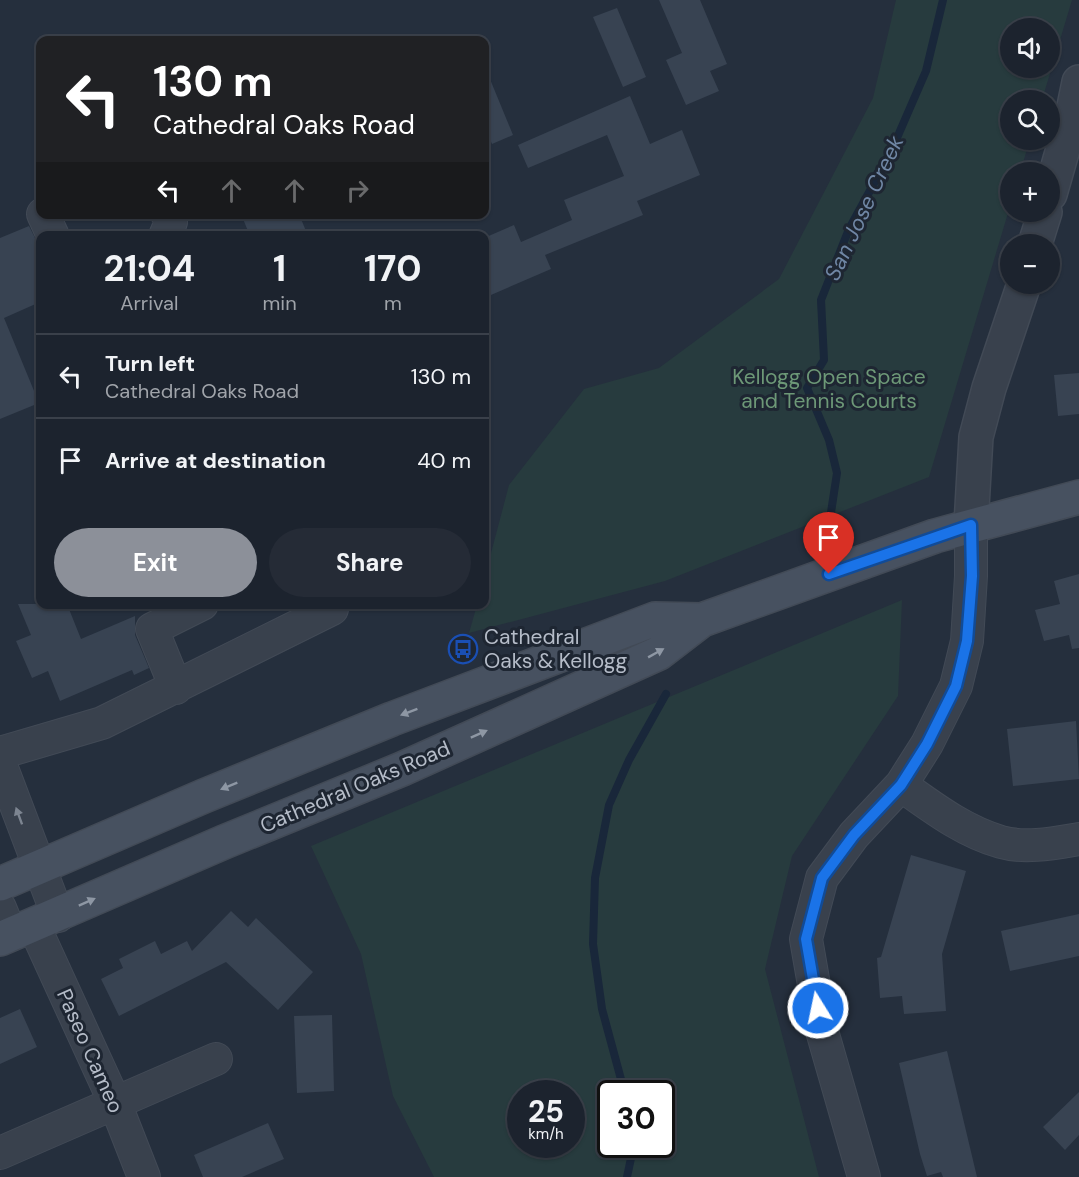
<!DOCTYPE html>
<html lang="en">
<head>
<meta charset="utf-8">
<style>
	:root { --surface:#1c232e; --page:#252b36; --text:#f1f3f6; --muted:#a0a4aa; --line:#3a404a; --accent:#8c9099 }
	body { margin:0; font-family:"DM Sans",sans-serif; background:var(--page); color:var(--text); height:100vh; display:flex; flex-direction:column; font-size:22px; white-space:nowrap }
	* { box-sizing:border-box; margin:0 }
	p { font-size:20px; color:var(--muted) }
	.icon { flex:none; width:33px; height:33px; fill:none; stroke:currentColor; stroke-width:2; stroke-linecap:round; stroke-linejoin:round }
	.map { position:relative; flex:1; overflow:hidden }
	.panel { position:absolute; left:36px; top:231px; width:453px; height:378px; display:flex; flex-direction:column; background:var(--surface); border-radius:12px; box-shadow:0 2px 4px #0004,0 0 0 2px var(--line) }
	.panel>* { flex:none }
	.hud { position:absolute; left:36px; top:36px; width:453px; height:183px; border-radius:12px; box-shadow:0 2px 4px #0004,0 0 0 2px var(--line); background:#202124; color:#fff; overflow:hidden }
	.controls { position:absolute; left:1000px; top:18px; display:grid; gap:12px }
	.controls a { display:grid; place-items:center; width:60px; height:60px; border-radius:50%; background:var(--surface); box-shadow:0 2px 4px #0004,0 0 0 2px var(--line); font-size:30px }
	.speed { position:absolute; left:507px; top:1080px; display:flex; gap:12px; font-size:30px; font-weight:700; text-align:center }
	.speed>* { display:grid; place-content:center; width:78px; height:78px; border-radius:50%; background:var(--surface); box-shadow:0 2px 4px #0004,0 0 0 2px var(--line); line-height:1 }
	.speed small { font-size:15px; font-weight:400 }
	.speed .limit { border:3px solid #111; border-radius:9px; background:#fff; color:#111 }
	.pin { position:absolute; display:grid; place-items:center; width:51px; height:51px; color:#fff; margin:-62px -26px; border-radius:50% 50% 50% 0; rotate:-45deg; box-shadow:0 0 6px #0007 }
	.pin .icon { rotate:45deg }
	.me { position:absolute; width:66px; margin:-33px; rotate:350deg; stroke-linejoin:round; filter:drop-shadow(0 0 4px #0008) }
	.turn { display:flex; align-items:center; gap:21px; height:126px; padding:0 18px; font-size:27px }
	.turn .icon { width:78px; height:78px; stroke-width:2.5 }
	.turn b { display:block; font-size:42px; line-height:51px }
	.lanes { display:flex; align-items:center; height:57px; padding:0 18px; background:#0003; justify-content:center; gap:30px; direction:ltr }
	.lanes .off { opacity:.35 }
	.eta { display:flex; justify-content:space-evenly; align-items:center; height:102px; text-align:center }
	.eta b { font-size:36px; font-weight:700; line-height:42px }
	.primary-button { display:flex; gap:12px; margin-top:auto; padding:12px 18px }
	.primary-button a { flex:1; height:69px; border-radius:36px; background:var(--accent); color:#fff; font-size:24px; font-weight:700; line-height:69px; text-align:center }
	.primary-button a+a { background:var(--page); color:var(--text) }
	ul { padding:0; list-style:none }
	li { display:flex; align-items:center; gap:18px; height:84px; padding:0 18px; border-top:2px solid var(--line) }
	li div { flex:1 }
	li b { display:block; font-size:22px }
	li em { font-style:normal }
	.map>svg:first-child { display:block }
	.green { fill:#273b3e; fill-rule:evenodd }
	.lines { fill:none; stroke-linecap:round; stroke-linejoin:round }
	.stream { stroke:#19273a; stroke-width:8 }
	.building { fill:#384352 }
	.minor-casing { stroke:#424a56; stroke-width:34 }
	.tertiary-casing { stroke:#424a56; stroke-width:36 }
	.secondary-casing { stroke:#424a56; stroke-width:36 }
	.minor { stroke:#39414d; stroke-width:32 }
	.tertiary { stroke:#39414d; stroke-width:33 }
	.secondary { stroke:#475160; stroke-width:33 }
	.oneway { fill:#8e97a4 }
	.oneway2 { fill:#7d8591 }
	.route-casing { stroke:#114b97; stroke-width:15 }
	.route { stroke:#1a73e8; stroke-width:10 }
	.labels { text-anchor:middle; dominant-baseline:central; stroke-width:6; stroke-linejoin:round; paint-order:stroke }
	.park-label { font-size:21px; fill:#6d9877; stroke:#1e2632 }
	.poi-label { font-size:21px; fill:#b5bcc8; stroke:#1e2632; text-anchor:start }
	.street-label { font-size:21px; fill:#b5bcc8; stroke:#1e2632 }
	.water-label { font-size:22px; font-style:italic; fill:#7087a5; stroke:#1e2632 }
</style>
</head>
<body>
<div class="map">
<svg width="1079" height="1177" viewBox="0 0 1079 1177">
	<rect width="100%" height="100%" fill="#252f3d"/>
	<!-- green -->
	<path class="green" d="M 896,0 L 1072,0 L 1042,100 L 1011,100 L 1011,140 L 1030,140 L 1020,172 L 1011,172 L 1011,203 L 929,477 L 665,581 L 469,633 L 477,605 L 484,604 L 485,576 L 509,485 L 584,389 L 659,368 L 779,279 L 873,98 ZM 1011,28 L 1050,28 L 1050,68 L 1011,68 Z
		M 902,600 L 898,696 L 792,856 L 765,969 L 819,1177 L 434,1177 L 393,1096 L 361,954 L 311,846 ZM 520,1094 L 572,1094 L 572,1144 L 520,1144 ZM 610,1094 L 662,1094 L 662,1144 L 610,1144 Z"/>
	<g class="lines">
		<!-- stream -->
		<path class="stream" d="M 830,519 L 837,473 L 829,440 L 807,388 L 824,360 L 821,300 L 849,229 L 890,154 L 926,71 L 943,0
			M 625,1094 L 602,1009 L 593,944 L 595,878 L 609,805 L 629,760 L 666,694
			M 627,1177 L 634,1144"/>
	</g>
	<!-- building -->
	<path class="building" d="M 659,0 L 700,0 L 727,64 L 710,71 L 719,91 L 686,105 L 666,60 L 682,53 Z
		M 617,8 L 646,77 L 623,87 L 593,17 Z
		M 485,67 L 513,135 L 492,144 L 484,126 Z
		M 630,96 L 650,144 L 682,130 L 700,175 L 637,201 L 643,215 L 545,255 L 551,269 L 484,298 L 484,238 L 514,225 L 521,242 L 572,220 L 564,200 L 624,176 L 607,135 L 528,168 L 518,145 Z
		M 241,214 L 299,214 L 308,236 L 250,236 Z
		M 29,226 L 40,248 L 40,302 L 4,318 L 39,403 L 0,419 L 0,238 Z
		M 1079,373 L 1079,414 L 1058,416 L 1054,375 Z
		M 1079,574 L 1079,648 L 1072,649 L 1069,635 L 1044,641 L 1035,610 L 1060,604 L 1054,581 Z
		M 18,604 L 67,604 L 81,639 L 135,616 L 135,635 L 149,668 L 134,675 L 132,670 L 60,701 L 48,671 L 32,678 L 16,641 L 31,635 Z
		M 1076,721 L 1079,779 L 1013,786 L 1007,729 Z
		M 911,855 L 966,871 L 942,954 L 946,1011 L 904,1014 L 902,996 L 880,998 L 877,958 L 881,957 Z
		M 231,911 L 248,927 L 256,918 L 313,972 L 278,1010 L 226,962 L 119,1016 L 101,979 L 123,968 L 119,959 L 155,941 L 161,954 L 187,941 L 192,951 Z
		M 1079,914 L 1079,956 L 1010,971 L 1001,931 Z
		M 20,1009 L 37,1047 L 0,1064 L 0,1018 Z
		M 332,1015 L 334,1091 L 297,1093 L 294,1016 Z
		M 947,1051 L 977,1177 L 943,1177 L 941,1172 L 927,1176 L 920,1154 L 899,1063 Z
		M 1079,1092 L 1079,1135 L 1065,1150 L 1043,1127 Z
		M 268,1123 L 284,1159 L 242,1177 L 203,1177 L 194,1155 Z"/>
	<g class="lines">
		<!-- minor casing -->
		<g class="minor-casing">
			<path id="minor" d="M 43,214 L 53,236
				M 165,236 L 171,222 L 167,214
				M 176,688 L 152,629 L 202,604
				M 0,753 L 102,723 L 332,609 L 330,604
				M 0,763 L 58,916
				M 901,785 C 932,807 963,831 1001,842 C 1025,849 1055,843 1079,839
				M 0,908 L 11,935
				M 34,926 L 115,1103 L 144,1177
				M 0,1153 L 216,1059
				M 864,1177 L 822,1031 L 806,939 L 822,878 L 854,835 L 901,785 L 927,744 L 956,686 L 967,641 L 971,576 L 971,525"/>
		</g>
		<!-- tertiary casing -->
		<g class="tertiary-casing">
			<path id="tertiary" d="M 1050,194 L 1071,121 L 1079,82
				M 1035,244 L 1045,212
				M 971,525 L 976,437 L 989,388 L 1024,284"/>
		</g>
		<!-- secondary casing -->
		<g class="secondary-casing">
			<path id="secondary" d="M 0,884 L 204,796 L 392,719 L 655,619 L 702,620
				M 0,939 L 224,842 L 402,769 L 659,653 L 702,620 L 935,536 L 1079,497"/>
		</g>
		<!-- minor -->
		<use href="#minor" class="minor"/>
		<!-- tertiary -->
		<use href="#tertiary" class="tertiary"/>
		<!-- secondary -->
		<use href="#secondary" class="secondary"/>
	</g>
	<!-- one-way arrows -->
	<defs><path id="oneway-solid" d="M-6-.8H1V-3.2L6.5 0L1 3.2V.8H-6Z" transform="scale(1.5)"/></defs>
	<g class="oneway">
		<use href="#oneway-solid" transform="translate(656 653) rotate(-29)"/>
		<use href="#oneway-solid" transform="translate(409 712) rotate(159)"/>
		<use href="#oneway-solid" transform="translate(479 734) rotate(-24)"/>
		<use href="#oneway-solid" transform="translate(229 786) rotate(158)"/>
		<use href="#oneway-solid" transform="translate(87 902) rotate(-24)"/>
	</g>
	<use class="oneway2" href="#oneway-solid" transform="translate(19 816) rotate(-110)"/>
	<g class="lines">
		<!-- route casing -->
		<g class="route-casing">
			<path id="route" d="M 818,1008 L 806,939 L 822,878 L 854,835 L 901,785 L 927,744 L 956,686 L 967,641 L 972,576 L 971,525 L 829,574"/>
		</g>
		<!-- route -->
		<use href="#route" class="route"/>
	</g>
	<!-- icons -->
	<defs>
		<g id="bus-ring" transform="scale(1.5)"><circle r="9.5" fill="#1e2632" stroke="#1a4fb4" stroke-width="1.5"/><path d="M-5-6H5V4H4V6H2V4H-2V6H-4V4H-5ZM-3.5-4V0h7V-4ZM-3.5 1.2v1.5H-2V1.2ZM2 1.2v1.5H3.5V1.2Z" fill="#1a4fb4"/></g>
	</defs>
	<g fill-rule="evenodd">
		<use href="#bus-ring" x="463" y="649"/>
	</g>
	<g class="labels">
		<!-- park labels -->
		<g class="park-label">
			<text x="829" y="377">Kellogg Open Space<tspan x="829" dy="24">and Tennis Courts</tspan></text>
		</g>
		<!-- poi labels -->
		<g class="poi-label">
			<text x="484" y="637">Cathedral<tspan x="484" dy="24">Oaks &amp; Kellogg</tspan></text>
		</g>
		<!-- street labels -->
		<g class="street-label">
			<text transform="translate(355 787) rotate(-23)">Cathedral Oaks Road</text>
			<text transform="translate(90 1051) rotate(66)">Paseo Cameo</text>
		</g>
		<!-- water labels -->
		<g class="water-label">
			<text transform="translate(864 208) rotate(-65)">San Jose Creek</text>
		</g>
	</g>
</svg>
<div class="controls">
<a><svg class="icon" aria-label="sound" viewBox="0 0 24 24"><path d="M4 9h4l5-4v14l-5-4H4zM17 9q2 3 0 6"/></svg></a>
<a><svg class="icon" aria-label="search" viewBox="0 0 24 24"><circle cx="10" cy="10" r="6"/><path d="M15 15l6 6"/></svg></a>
<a>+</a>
<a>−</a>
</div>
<div class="speed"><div>25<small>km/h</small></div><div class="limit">30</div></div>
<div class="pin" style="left:829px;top:574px;background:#d93025"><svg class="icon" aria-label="arrive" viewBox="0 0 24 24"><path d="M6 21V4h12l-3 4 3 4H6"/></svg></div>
<svg class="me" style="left:818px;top:1008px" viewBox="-20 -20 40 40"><circle r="17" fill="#1a73e8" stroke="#fff" stroke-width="3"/><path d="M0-11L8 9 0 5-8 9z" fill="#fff"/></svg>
<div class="hud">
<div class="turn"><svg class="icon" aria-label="left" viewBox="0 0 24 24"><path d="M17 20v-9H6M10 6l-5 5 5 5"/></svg><div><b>130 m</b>Cathedral Oaks Road</div></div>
<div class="lanes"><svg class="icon" aria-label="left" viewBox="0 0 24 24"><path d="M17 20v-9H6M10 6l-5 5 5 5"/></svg><svg class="icon off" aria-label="ahead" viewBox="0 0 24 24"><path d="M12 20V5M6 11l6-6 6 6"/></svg><svg class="icon off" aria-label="ahead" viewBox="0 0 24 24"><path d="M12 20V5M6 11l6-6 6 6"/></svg><svg class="icon off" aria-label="right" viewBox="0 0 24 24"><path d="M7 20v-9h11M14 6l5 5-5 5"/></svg></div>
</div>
<section class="panel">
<div class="eta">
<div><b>21:04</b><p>Arrival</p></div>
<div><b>1</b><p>min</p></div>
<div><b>170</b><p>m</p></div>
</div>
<ul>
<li><svg class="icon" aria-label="left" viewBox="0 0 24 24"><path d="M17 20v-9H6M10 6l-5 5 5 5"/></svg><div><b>Turn left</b><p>Cathedral Oaks Road</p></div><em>130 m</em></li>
<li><svg class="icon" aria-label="arrive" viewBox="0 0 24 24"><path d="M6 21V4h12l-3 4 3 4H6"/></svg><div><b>Arrive at destination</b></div><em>40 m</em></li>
</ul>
<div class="primary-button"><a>Exit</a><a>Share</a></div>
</section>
</div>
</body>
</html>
